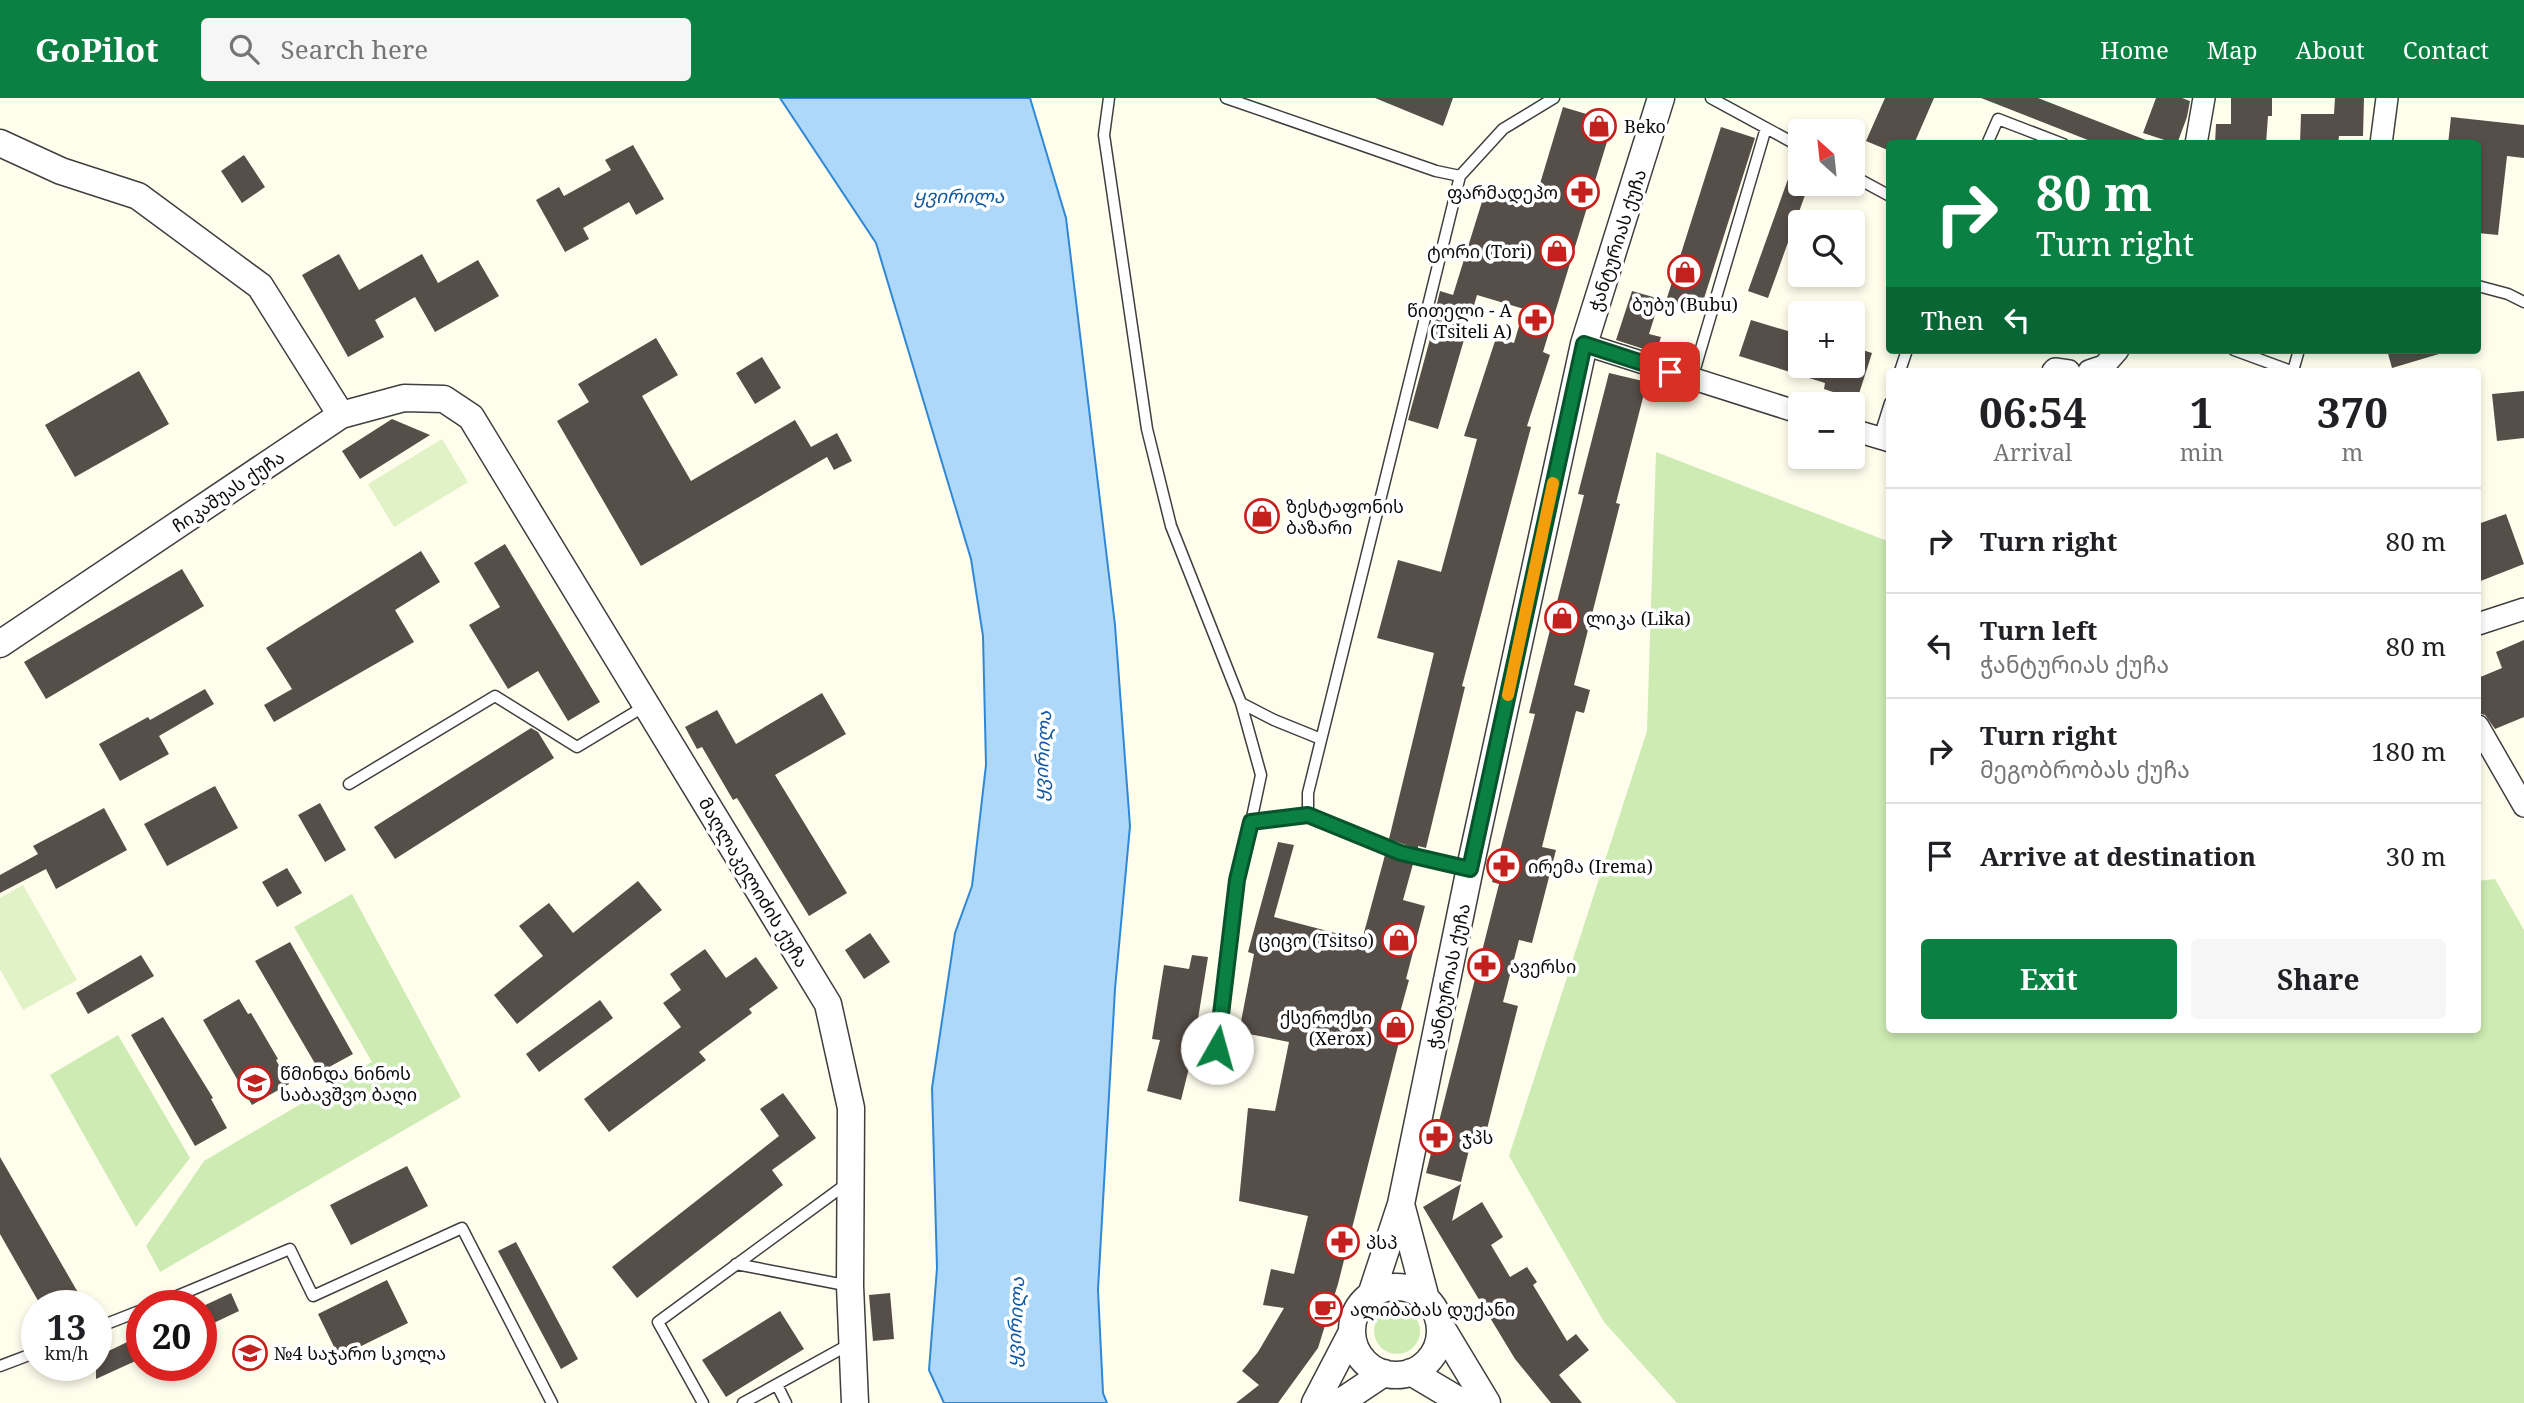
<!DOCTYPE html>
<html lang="en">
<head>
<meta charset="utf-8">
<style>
	:root { --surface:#fff; --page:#f6f6f6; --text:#202124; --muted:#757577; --line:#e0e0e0; --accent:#0b8043 }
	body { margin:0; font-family:"Noto Serif","Noto Sans Georgian",serif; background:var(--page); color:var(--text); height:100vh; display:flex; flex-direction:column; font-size:26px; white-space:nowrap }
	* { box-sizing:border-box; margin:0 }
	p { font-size:23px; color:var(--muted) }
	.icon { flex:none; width:38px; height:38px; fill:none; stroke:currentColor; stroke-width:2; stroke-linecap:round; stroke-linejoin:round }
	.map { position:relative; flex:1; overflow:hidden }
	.drawer { position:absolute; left:1886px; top:270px; width:595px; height:665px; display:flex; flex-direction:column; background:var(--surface); border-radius:7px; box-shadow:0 4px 10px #0003 }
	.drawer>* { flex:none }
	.banner { position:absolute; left:1886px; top:42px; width:595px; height:214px; border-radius:7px; box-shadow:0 4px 10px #0003; background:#0b8043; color:#fff; overflow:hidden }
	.needle { width:46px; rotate:333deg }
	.buttons { position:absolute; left:1788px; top:21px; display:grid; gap:14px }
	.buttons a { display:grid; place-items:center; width:77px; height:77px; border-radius:7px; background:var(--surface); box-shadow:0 4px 10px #0003; font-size:35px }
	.speed { position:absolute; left:21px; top:1192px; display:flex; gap:14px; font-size:35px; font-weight:700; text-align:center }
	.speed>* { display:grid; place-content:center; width:91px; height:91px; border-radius:50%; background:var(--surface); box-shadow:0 4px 10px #0003; line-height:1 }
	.speed small { font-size:18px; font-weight:400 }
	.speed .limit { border:10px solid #d22; background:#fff; color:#111 }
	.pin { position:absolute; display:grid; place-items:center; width:60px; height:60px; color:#fff; margin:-30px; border-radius:14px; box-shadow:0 4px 10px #0006 }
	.me { position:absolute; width:77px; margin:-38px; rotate:7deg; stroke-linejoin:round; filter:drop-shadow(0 0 5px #0008) }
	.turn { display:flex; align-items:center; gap:24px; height:147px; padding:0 35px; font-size:32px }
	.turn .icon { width:91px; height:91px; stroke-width:2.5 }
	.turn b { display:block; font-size:49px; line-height:60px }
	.then { display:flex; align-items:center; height:66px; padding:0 35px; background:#0003; gap:14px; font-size:26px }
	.eta { display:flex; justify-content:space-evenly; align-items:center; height:119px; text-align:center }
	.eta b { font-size:42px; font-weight:700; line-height:49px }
	.primary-button { display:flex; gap:14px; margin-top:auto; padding:14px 35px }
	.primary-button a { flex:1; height:80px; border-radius:7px; background:var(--accent); color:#fff; font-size:28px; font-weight:700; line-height:80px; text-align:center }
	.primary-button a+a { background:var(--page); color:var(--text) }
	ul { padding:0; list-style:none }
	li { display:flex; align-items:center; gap:21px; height:105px; padding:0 35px; border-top:2px solid var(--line) }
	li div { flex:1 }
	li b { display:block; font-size:26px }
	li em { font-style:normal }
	header { display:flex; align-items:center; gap:42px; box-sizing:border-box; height:98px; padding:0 35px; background:var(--accent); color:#fff }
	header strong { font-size:33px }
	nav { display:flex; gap:38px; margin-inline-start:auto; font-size:24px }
	.search { width:490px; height:63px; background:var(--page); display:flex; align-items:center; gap:18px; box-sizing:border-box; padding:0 24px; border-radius:7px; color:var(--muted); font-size:26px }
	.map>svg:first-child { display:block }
	.green { fill:#cdebb3 }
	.pitch { fill:#e0f2c6 }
	.water { fill:#add8fa; stroke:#3088d5; stroke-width:2 }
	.building { fill:#564e48 }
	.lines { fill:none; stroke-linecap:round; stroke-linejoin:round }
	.service-casing { stroke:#3f3f3f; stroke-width:13 }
	.minor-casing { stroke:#3f3f3f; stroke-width:24 }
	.tertiary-casing { stroke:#3f3f3f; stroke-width:29 }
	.service { stroke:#fff; stroke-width:10 }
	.minor { stroke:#fff; stroke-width:21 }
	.tertiary { stroke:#fff; stroke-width:26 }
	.route-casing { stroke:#07532c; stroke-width:18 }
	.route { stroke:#0b8043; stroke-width:12 }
	.slow { stroke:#f59e0b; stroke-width:12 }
	.labels { text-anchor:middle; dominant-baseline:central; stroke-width:7; stroke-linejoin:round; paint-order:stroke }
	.poi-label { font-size:18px; fill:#0c0c0c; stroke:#fff; text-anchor:start }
	.street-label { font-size:18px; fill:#0c0c0c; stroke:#fff }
	.water-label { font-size:19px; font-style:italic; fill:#0f59a5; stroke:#fff }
</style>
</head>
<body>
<header>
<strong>GoPilot</strong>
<div class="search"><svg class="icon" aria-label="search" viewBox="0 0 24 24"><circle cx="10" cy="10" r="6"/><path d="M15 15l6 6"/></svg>Search here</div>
<nav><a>Home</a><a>Map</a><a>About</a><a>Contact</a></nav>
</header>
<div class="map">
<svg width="2524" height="1305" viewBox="0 0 2524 1305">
	<rect width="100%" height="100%" fill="#fffdec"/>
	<!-- green -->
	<path class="green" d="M 1656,354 L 1890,444 L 1890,931 L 2478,931 L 2478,783 L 2495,781 L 2524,832 L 2524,1305 L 1677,1305 L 1604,1224 L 1509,1058 L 1647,633 Z
		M 352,796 L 461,999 L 160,1174 L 146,1148 L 204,1063 L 372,964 L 294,829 Z
		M 118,937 L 190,1060 L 136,1129 L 50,977 Z
		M1374 1233a23 23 0 1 1 46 0a23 23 0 1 1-46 0Z"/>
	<!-- pitch -->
	<path class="pitch" d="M 442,341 L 468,384 L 394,429 L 368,386 Z
		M 23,787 L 77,882 L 23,912 L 0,871 L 0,800 Z"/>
	<!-- water -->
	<path class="water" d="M 780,0 L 1030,0 L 1066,120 L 1115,527 L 1130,728 L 1115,891 L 1098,1192 L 1103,1295 L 1107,1305 L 944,1305 L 929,1272 L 937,1170 L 932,990 L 955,835 L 972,788 L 986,667 L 983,538 L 971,461 L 876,145 Z"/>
	<!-- building -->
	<path class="building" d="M 1375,0 L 1453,0 L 1443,28 Z
		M 1885,0 L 1934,0 L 1914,46 L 1890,46 L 1890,53 L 1866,43 Z
		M 1981,0 L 2038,0 L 2156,46 L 2098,46 Z
		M 2156,0 L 2182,0 L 2190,3 L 2187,19 L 2177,46 L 2143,35 Z
		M 2231,0 L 2272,0 L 2272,18 L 2268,18 L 2266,46 L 2215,46 L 2216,26 L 2231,26 Z
		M 2335,0 L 2364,0 L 2363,38 L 2339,38 L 2338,46 L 2300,46 L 2301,16 L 2334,16 Z
		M 1563,9 L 1613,24 L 1543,254 L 1550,257 L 1527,328 L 1531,329 L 1462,588 L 1465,589 L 1426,750 L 1418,748 L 1418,751 L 1389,741 L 1434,555 L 1377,540 L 1398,462 L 1441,474 L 1477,341 L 1464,338 L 1496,240 L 1514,245 L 1524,211 L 1477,197 L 1438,331 L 1408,322 L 1436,219 L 1434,218 L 1440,193 L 1453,197 L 1485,94 L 1533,109 Z
		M 2451,19 L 2524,27 L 2524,60 L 2507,58 L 2498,137 L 2478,135 L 2478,46 L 2448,46 Z
		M 1721,29 L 1755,40 L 1700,213 L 1666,203 Z
		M 633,47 L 664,101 L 636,117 L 629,104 L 583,130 L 589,141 L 565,154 L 536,102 L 559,89 L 564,98 L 611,72 L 605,62 Z
		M 1797,56 L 1801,57 L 1801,86 L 1809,86 L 1768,200 L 1748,193 Z
		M 244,57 L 265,89 L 242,105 L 221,73 Z
		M 339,156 L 359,192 L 422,156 L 438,185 L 478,162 L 499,198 L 435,234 L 415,199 L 375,222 L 384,239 L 348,259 L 302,177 Z
		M 1632,193 L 1660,201 L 1649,236 L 1661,239 L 1656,255 L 1616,242 Z
		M 1751,222 L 1801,237 L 1801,268 L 1853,268 L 1853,249 L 1872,255 L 1857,302 L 1824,291 L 1825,285 L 1739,258 Z
		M 656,240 L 678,277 L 642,298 L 691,383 L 795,322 L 811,349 L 837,335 L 852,363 L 834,372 L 827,359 L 641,468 L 557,323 L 589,304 L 578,286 Z
		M 2387,252 L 2439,252 L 2439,256 L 2392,270 Z
		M 762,259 L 781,290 L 755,306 L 736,275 Z
		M 139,273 L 169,326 L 75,379 L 45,327 Z
		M 1609,275 L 1647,284 L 1616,405 L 1620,406 L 1574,587 L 1590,592 L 1584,615 L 1576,613 L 1542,749 L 1556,752 L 1532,845 L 1519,842 L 1503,904 L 1518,908 L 1487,1031 L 1475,1028 L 1461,1084 L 1426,1075 L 1499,786 L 1492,784 L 1535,616 L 1529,615 L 1584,397 L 1578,396 Z
		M 2524,293 L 2524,340 L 2497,343 L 2492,296 Z
		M 392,321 L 430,337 L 360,381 L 342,353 Z
		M 2506,416 L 2524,466 L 2478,484 L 2478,426 Z
		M 505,446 L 600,604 L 568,623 L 538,573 L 508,591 L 469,527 L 500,509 L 474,465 Z
		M 421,453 L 440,484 L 395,512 L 414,544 L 274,624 L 264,607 L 292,591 L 266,550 Z
		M 182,471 L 204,508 L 46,601 L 24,564 Z
		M 2524,542 L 2524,619 L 2495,631 L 2485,617 L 2478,615 L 2478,580 L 2502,570 L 2496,554 Z
		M 205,591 L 214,606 L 159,638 L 169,656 L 120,683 L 99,646 L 148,619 L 150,622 Z
		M 822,595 L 846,636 L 775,677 L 847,795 L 809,818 L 737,700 L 733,702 L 702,649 L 697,651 L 685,629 L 717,612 L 736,646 Z
		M 531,630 L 538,634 L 554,660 L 395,761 L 374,729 Z
		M 215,688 L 238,730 L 167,768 L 144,726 Z
		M 320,705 L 346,752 L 325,764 L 298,717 Z
		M 104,710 L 127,752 L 56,791 L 46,771 L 0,795 L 0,777 L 38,756 L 33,748 Z
		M 1278,744 L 1294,747 L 1274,819 L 1362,842 L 1385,757 L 1413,766 L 1403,802 L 1425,808 L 1406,881 L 1409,882 L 1398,922 L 1404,924 L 1338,1186 L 1318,1250 L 1278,1305 L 1236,1305 L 1259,1287 L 1242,1273 L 1258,1254 L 1284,1210 L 1263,1207 L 1271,1171 L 1294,1176 L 1308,1118 L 1239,1103 L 1248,1010 L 1275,1013 L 1289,944 L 1239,934 L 1254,856 L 1248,854 Z
		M 287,770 L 302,795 L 277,809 L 262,784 Z
		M 638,783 L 662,812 L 517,926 L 494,897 L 543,858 L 519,828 L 549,805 L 573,835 Z
		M 870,835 L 890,864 L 864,881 L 845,852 Z
		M 290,844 L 353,956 L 320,974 L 255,863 Z
		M 705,851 L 726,880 L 756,859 L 778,890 L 749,911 L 752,915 L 699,954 L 706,962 L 609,1034 L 584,1001 L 681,929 L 663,905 L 681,892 L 670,876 Z
		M 141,857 L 154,878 L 88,916 L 76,895 Z
		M 1192,857 L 1208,859 L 1192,958 L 1181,1002 L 1147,993 L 1160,942 L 1152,941 L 1164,867 L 1189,871 Z
		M 239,901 L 248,916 L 251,915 L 278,961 L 276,962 L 289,986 L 252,1007 L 203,922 Z
		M 600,902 L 613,920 L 539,974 L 526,956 Z
		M 163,919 L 213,1000 L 211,1001 L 227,1030 L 195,1048 L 131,937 Z
		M 783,995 L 816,1040 L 772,1072 L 783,1087 L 637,1200 L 612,1169 L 779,1038 L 760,1011 Z
		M 0,1059 L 80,1198 L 64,1208 L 41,1208 L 0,1136 Z
		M 407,1068 L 428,1108 L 351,1147 L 330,1107 Z
		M 1461,1086 L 1452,1123 L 1482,1104 L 1503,1139 L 1491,1147 L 1510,1179 L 1527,1169 L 1537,1184 L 1533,1187 L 1567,1243 L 1576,1236 L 1589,1252 L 1559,1277 L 1582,1305 L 1551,1305 L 1515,1261 L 1423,1109 Z
		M 516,1144 L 578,1261 L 561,1271 L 498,1153 Z
		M 387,1182 L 408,1225 L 339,1259 L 318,1216 Z
		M 231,1195 L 239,1213 L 201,1231 L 201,1209 Z
		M 890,1195 L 894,1241 L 873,1243 L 869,1197 Z
		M 780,1213 L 804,1251 L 726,1299 L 702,1262 Z
		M 142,1237 L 142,1260 L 96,1281 L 96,1259 Z"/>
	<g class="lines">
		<!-- service casing -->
		<g class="service-casing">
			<path id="service" d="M 1109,0 L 1104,37 L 1147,331 L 1171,428 L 1241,605 L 1274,622 L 1321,641
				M 1226,0 L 1436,73 L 1460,78
				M 1711,0 L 1801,49
				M 1987,46 L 1998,21 L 2063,46
				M 1853,78 L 1890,98
				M 2478,188 L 2508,196 L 2524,204
				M 2234,252 L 2291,273
				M 1900,273 L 1907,252
				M 2293,273 L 2299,252
				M 1692,281 L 1766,30
				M 1879,340 L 1890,305
				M 1241,605 L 1261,677 L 1251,724
				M 349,686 L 495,598 L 577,649 L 645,608
				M 1470,770 L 1401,755 L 1308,717 L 1308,695 L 1460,78 L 1503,31 L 1554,0
				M 1217,950 L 1237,782 L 1251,724 L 1308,717
				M 736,1166 L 850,1188
				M 153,1208 L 290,1151 L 313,1198 L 462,1130 L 552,1305
				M 96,1230 L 142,1212
				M 0,1268 L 37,1254
				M 777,1287 L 786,1305
				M 703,1305 L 658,1224 L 849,1084
				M 743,1305 L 850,1246"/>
		</g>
		<!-- minor casing -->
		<g class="minor-casing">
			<path id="minor" d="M 2196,46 L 2204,0
				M 2381,46 L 2387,0
				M 1584,246 L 1801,315
				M 2053,273 L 2055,271 L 2069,273
				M 2089,273 L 2104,268 L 2118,252
				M 1853,332 L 1890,343
				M 2478,526 L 2524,511
				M 2478,628 L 2524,708"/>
		</g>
		<!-- tertiary casing -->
		<g class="tertiary-casing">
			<path id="tertiary" d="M 0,45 L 61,73 L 138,98 L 260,188 L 341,317
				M 0,546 L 341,317 L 404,300 L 444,301 L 471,319 L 828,906 L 851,1010 L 850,1188 L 855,1305
				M 1401,1106 L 1426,1201
				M1352 1233a44 44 0 1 1 88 0a44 44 0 1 1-88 0Z
				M 1371,1197 L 1401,1106 L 1470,770 L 1584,246 L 1661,0
				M 1440,1227 L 1487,1305
				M 1411,1274 L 1463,1305
				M 1315,1305 L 1352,1234
				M 1339,1305 L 1384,1275"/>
		</g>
		<!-- service -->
		<use href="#service" class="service"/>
		<!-- minor -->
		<use href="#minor" class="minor"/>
		<!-- tertiary -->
		<use href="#tertiary" class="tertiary"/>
	</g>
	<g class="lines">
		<!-- route casing -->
		<g class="route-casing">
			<path id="route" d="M 1217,950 L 1237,782 L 1251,724 L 1308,717 L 1401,755 L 1470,771 L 1584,246 L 1670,274"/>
		</g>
		<!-- route -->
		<use href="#route" class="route"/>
		<!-- slow -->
		<path class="slow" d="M 1508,597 L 1553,385"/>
	</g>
	<!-- icons -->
	<defs>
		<g id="shop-ring" transform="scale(1.75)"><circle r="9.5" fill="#fff" stroke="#c4201d" stroke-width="1.5"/><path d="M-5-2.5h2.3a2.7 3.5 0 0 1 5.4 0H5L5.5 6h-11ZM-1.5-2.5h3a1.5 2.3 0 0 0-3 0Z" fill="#c4201d"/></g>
		<g id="pharmacy-ring" transform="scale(1.75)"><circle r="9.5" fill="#fff" stroke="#c4201d" stroke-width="1.5"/><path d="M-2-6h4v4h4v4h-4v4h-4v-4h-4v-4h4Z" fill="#c4201d"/></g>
		<g id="school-ring" transform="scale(1.75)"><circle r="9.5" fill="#fff" stroke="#c4201d" stroke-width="1.5"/><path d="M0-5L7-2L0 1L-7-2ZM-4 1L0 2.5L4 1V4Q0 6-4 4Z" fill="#c4201d"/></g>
		<g id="cafe-ring" transform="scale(1.75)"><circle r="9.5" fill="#fff" stroke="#c4201d" stroke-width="1.5"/><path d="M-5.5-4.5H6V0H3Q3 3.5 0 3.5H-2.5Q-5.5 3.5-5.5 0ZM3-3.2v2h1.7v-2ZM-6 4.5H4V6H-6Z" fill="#c4201d"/></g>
	</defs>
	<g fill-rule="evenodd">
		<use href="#shop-ring" x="1599" y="28"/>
		<use href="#pharmacy-ring" x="1582" y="94"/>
		<use href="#shop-ring" x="1557" y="153"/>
		<use href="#shop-ring" x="1685" y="174"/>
		<use href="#pharmacy-ring" x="1536" y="222"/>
		<use href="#shop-ring" x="1262" y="418"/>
		<use href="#shop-ring" x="1562" y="520"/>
		<use href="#pharmacy-ring" x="1504" y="768"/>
		<use href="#shop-ring" x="1399" y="842"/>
		<use href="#pharmacy-ring" x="1485" y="868"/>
		<use href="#shop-ring" x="1396" y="929"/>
		<use href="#school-ring" x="255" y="985"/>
		<use href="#pharmacy-ring" x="1437" y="1039"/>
		<use href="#pharmacy-ring" x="1342" y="1144"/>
		<use href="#cafe-ring" x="1325" y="1211"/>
		<use href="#school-ring" x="250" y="1255"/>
	</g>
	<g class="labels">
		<!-- poi labels -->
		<g class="poi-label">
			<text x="1624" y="28">Beko</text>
			<text x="1558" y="94" text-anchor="end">ფარმადეპო</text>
			<text x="1532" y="153" text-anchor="end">ტორი (Tori)</text>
			<text x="1685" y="206" text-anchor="middle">ბუბუ (Bubu)</text>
			<text x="1512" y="212" text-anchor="end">წითელი - A<tspan x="1512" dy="21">(Tsiteli A)</tspan></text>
			<text x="1286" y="408">ზესტაფონის<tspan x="1286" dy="21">ბაზარი</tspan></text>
			<text x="1586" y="520">ლიკა (Lika)</text>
			<text x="1528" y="768">ირემა (Irema)</text>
			<text x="1374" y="842" text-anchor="end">ციცო (Tsitso)</text>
			<text x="1510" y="868">ავერსი</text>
			<text x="1372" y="919" text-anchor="end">ქსეროქსი<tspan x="1372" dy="21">(Xerox)</tspan></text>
			<text x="280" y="975">წმინდა ნინოს<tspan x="280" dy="21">საბავშვო ბაღი</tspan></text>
			<text x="1462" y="1039">ჯპს</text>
			<text x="1366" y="1144">პსპ</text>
			<text x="1350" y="1211">ალიბაბას დუქანი</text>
			<text x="274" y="1255">№4 საჯარო სკოლა</text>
		</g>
		<!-- street labels -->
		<g class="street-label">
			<text transform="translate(1617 142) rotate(-72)">ჭანტურიას ქუჩა</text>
			<text transform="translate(228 393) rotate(-34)">ჩიკაშუას ქუჩა</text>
			<text transform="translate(754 784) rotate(59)">მაღლაკელიძის ქუჩა</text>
			<text transform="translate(1448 878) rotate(-78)">ჭანტურიას ქუჩა</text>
		</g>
		<!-- water labels -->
		<g class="water-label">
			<text x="959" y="98">ყვირილა</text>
			<text transform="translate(1042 658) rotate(-87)">ყვირილა</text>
			<text transform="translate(1015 1224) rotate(-87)">ყვირილა</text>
		</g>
	</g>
</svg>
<div class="buttons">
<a><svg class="needle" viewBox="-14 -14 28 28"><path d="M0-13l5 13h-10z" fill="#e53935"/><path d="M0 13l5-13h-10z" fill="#757577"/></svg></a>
<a><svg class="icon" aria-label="search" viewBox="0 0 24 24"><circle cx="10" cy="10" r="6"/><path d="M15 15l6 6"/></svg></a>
<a>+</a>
<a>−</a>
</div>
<div class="speed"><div>13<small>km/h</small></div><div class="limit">20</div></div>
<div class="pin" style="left:1670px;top:274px;background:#d93025"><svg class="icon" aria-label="arrive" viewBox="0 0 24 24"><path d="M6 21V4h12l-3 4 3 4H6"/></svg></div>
<svg class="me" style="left:1217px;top:950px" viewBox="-20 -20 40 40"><circle r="19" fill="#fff"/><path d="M0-13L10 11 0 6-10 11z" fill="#0b8043"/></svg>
<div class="banner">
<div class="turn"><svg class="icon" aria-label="right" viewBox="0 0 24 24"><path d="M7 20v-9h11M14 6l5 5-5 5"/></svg><div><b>80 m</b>Turn right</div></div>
<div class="then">Then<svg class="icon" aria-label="left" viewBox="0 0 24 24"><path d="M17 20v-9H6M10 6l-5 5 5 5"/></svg></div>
</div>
<section class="drawer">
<div class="eta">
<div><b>06:54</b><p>Arrival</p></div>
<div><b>1</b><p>min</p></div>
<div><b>370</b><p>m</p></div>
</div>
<ul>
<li><svg class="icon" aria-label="right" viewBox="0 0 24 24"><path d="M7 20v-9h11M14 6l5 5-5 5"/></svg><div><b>Turn right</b></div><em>80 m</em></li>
<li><svg class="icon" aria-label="left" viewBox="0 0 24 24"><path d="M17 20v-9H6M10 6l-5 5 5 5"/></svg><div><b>Turn left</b><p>ჭანტურიას ქუჩა</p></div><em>80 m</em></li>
<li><svg class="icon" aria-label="right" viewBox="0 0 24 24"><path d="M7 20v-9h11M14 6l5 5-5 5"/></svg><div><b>Turn right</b><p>მეგობრობას ქუჩა</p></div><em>180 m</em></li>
<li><svg class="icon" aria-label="arrive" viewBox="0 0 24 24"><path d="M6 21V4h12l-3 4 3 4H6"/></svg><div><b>Arrive at destination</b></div><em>30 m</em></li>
</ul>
<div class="primary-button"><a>Exit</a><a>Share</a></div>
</section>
</div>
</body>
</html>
